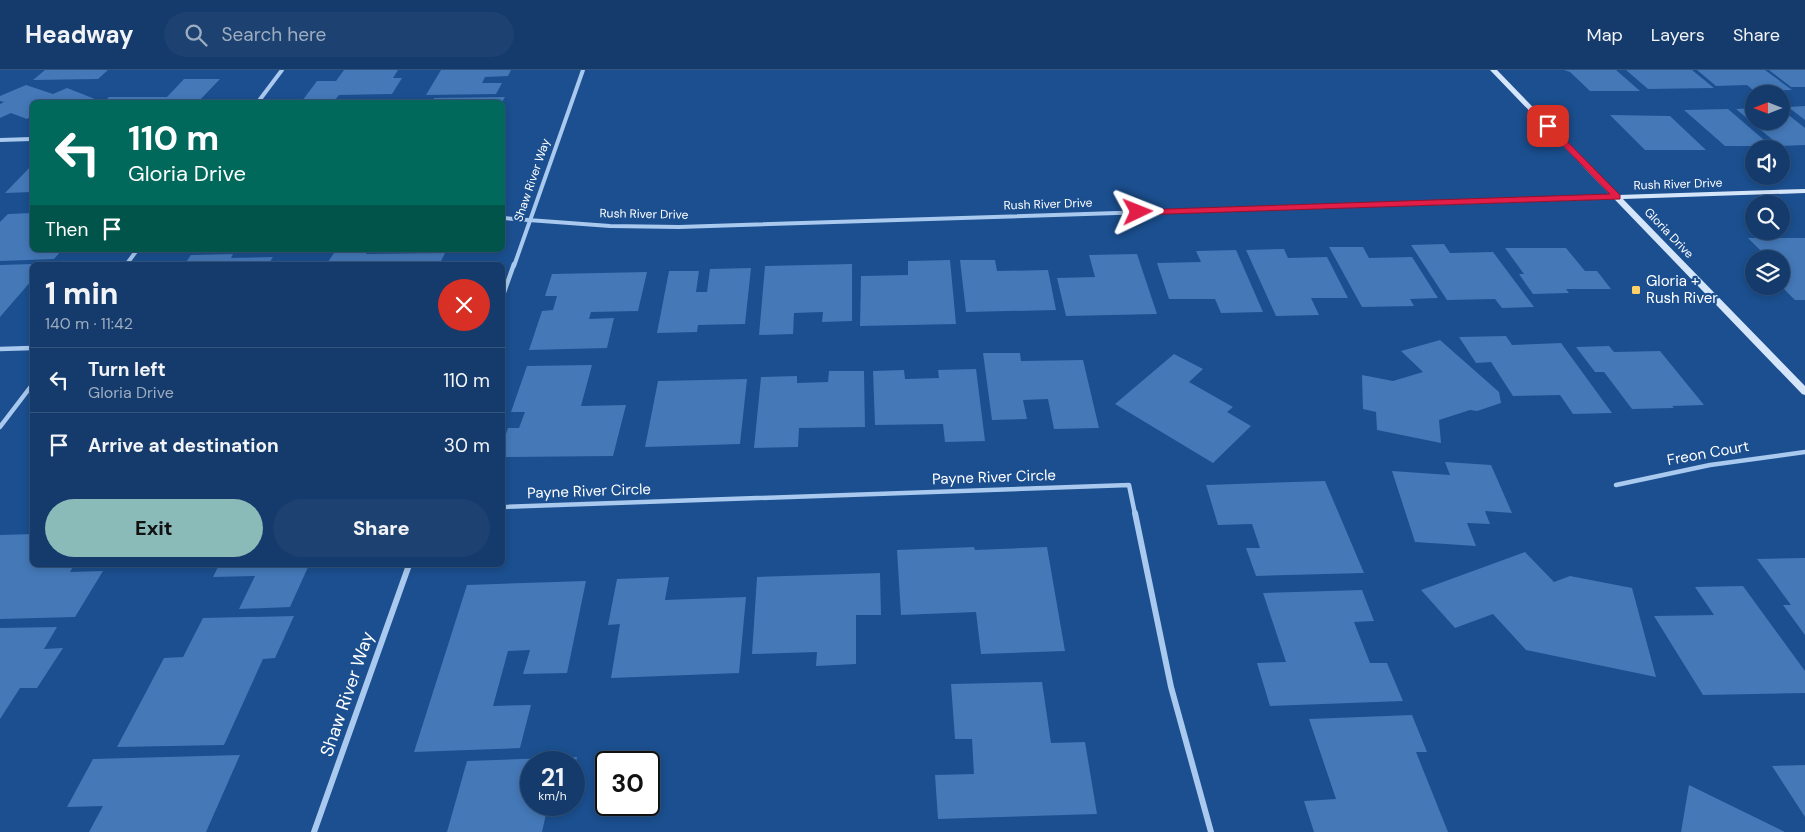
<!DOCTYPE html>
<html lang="en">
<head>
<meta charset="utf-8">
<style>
	:root { --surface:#143b6b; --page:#1d4271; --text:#f1f3f6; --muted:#9dadc1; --line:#33557e; --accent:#8bbbb9 }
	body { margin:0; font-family:"DM Sans",sans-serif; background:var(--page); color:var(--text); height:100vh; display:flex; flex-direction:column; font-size:19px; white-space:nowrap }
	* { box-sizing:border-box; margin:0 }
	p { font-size:16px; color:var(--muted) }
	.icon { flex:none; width:28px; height:28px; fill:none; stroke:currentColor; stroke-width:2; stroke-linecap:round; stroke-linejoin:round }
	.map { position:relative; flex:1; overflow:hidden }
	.panel { position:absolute; left:30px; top:192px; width:475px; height:305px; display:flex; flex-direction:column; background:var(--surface); border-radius:8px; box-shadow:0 2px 8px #0003,0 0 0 1px var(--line) }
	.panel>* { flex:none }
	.banner { position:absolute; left:30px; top:30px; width:475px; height:152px; border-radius:8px; box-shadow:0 2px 8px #0003,0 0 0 1px var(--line); background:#00695c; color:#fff; overflow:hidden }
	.needle { width:32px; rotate:270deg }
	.buttons { position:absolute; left:1745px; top:15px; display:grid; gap:10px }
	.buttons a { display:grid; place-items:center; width:45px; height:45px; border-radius:50%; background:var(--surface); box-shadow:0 2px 8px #0003,0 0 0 1px var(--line); font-size:25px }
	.speed { position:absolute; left:520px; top:681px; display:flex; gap:10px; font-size:25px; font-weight:700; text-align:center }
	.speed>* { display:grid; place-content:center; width:65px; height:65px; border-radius:50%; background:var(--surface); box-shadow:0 2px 8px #0003,0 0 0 1px var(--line); line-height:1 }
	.speed small { font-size:12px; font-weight:400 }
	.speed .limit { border:2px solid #111; border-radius:8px; background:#fff; color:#111 }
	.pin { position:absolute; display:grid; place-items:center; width:42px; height:42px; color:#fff; margin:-21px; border-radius:10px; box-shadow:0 2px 8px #0006 }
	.me { position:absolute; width:55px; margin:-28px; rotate:88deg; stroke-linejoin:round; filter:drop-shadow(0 0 4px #0008) }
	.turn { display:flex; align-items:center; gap:18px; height:105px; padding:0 15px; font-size:22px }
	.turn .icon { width:65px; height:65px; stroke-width:2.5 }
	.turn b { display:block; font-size:35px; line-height:42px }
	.then { display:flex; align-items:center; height:48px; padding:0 15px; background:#0003; gap:10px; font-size:19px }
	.round { display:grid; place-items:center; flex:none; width:52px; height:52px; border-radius:26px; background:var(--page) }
	.head { display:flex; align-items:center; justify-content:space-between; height:85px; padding:0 15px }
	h1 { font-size:30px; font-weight:800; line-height:38px }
	.cta { display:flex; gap:10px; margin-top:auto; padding:10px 15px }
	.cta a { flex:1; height:58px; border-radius:30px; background:var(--accent); color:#111; font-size:20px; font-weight:800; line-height:58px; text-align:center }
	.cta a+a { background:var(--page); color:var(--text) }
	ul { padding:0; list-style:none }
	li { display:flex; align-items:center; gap:15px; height:65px; padding:0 15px; border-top:1px solid var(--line) }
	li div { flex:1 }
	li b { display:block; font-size:19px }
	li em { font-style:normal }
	header { display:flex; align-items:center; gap:30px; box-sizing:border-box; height:70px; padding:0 25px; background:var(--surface); border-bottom:1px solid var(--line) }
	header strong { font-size:24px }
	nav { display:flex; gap:28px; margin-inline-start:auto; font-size:18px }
	.search { width:350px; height:45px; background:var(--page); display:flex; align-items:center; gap:12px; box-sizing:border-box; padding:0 18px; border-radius:28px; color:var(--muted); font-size:19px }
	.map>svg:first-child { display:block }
	.building { fill:#4478b7 }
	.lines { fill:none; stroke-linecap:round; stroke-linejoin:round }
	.street-far2 { stroke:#a9c9ee; stroke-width:4 }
	.street-far1 { stroke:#a9c9ee; stroke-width:4.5 }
	.street { stroke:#a9c9ee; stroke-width:6 }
	.secondary { fill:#d6e6fa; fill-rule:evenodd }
	.route { fill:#e11d48; stroke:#92132f }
	.poi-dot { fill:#ffd166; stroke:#1b4f8f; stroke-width:2 }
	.labels { text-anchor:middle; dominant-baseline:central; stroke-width:4.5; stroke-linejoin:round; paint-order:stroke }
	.far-street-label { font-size:12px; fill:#fff; stroke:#1b4f8f }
	.poi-label { font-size:15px; fill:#fff; stroke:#1b4f8f; text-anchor:start }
	.street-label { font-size:15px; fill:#fff; stroke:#1b4f8f }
	.near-street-label { font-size:18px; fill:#fff; stroke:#1b4f8f }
</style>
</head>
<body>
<header>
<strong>Headway</strong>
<div class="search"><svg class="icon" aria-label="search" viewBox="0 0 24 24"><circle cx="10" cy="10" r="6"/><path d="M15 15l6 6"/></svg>Search here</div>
<nav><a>Map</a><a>Layers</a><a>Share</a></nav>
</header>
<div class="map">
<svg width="1805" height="762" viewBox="0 0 1805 762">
	<rect width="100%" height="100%" fill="#1b4f8f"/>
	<!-- building -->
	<path class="building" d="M 45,0 L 108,0 L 98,9 L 33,10 Z
		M 344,0 L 398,0 L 393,8 L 402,8 L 392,24 L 339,25 L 335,30 L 302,31 L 317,11 L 336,11 Z
		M 441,0 L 511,0 L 508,6 L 485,7 L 482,13 L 502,13 L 496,24 L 426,25 Z
		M 1564,0 L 1616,0 L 1640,21 L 1590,21 L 1570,2 Z
		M 1626,0 L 1692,0 L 1714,18 L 1648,19 Z
		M 1697,0 L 1765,0 L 1792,20 L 1754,21 L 1747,15 L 1716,16 Z
		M 1769,0 L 1805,0 L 1805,17 L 1791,17 Z
		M 184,9 L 220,9 L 198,32 L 104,32 L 109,27 L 167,27 Z
		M 26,15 L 53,24 L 67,18 L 100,31 L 97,32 L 32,32 L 32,46 L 27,49 L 11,43 L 0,48 L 0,34 L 4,32 L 0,31 L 0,26 Z
		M 505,27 L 502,32 L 432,32 L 434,28 Z
		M 1805,36 L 1805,50 L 1788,37 Z
		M 1754,38 L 1754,51 L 1781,51 L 1781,39 L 1805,58 L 1805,75 L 1780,76 L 1736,39 Z
		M 1728,39 L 1771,76 L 1725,76 L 1684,40 Z
		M 1610,45 L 1670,46 L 1706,80 L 1645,80 Z
		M 32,95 L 32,122 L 5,123 Z
		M 32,143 L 32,180 L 62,180 L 54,189 L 0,191 L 0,152 L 8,144 Z
		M 1748,168 L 1805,168 L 1805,230 L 1795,230 L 1781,216 L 1781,189 L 1754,189 L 1752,187 L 1766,186 Z
		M 1444,174 L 1450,183 L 1493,182 L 1534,237 L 1502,238 L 1495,229 L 1447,230 L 1411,175 Z
		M 1329,177 L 1363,177 L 1369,188 L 1412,187 L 1438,228 L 1410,229 L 1414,236 L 1362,237 Z
		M 1505,178 L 1566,178 L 1585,201 L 1597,201 L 1611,219 L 1566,219 L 1569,223 L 1533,224 L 1519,204 L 1524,204 Z
		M 1284,179 L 1288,188 L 1327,187 L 1348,228 L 1311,228 L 1319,245 L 1276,246 L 1246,180 Z
		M 336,180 L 368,180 L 366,184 L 445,183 L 439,195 L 326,195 Z
		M 1236,180 L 1263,242 L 1221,243 L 1215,229 L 1169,229 L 1157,193 L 1201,192 L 1196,181 Z
		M 233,184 L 231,188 L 273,187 L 268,195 L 184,195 L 191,185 Z
		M 1137,184 L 1157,244 L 1066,246 L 1057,208 L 1095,207 L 1089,185 Z
		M 950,190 L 956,254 L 860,256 L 861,206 L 908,205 L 908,191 Z
		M 960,190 L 995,190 L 997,201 L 1048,200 L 1056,240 L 966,242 Z
		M 32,194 L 32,210 L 0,247 L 0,195 Z
		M 852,194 L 852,251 L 822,252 L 823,242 L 794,243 L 793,264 L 759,265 L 765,196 Z
		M 751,198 L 745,254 L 698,255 L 697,262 L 657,263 L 669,201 L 699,201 L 696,222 L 707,222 L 710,199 Z
		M 647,202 L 638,241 L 591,242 L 589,249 L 614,248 L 607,278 L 529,280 L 542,241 L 553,240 L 557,226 L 545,226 L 552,204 Z
		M 1506,266 L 1512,275 L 1561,273 L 1612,343 L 1573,344 L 1560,325 L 1513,326 L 1491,292 L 1476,293 L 1459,267 Z
		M 1440,270 L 1499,322 L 1501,333 L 1477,341 L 1470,340 L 1439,350 L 1441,373 L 1377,360 L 1376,342 L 1363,339 L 1362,305 L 1393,311 L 1423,302 L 1401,281 Z
		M 1609,276 L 1614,282 L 1660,281 L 1704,335 L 1672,336 L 1674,338 L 1632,339 L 1604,302 L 1595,302 L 1576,277 Z
		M 983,283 L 1020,283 L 1021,291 L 1083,290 L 1099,358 L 1054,359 L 1048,329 L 1023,330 L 1027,349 L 992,350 Z
		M 1174,284 L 1203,299 L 1189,312 L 1233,337 L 1227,342 L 1251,356 L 1213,393 L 1115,334 Z
		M 592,295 L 581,336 L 626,335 L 613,386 L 502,387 L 502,376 L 508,358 L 519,358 L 525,342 L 511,342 L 527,296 Z
		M 976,299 L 985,371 L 945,372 L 943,354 L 875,355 L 873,301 L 904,300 L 905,309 L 939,308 L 938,300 Z
		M 829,301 L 864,301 L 865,357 L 799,358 L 798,377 L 754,378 L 761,307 L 797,306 L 797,313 L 828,312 Z
		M 747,309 L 740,374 L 645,377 L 658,311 Z
		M 1445,392 L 1491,395 L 1512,443 L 1485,441 L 1490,454 L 1467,453 L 1476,476 L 1415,472 L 1392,401 L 1450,405 Z
		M 1325,411 L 1364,503 L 1256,506 L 1246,478 L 1260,478 L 1252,454 L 1218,455 L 1206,415 Z
		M 32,464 L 32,495 L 74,495 L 70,502 L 103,501 L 75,547 L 0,549 L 0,465 Z
		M 974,477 L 975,480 L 1047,477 L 1065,581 L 981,584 L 976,542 L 901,545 L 897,480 Z
		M 1525,482 L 1554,512 L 1570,506 L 1632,518 L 1656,607 L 1526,580 L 1493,544 L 1455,558 L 1421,520 Z
		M 1805,488 L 1805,565 L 1783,535 L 1791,535 L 1757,489 Z
		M 219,495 L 309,495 L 290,537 L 239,539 L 255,506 L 213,507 Z
		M 880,503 L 881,545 L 856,545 L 856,594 L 816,596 L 817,582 L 752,584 L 757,507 Z
		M 669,507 L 665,530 L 746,527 L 739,603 L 611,608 L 620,554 L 608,555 L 617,509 Z
		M 586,511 L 567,603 L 523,604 L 530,580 L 508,581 L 493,636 L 531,635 L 520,678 L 414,682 L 467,515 Z
		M 1743,516 L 1805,601 L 1805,623 L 1703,625 L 1654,546 L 1714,545 L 1695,517 Z
		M 1362,520 L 1374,551 L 1354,552 L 1370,593 L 1387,593 L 1403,631 L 1270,636 L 1257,593 L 1286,592 L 1263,523 Z
		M 294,546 L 275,588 L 263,589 L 224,675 L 117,677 L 164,588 L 183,587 L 203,548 Z
		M 57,557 L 44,579 L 63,578 L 37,618 L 20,618 L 0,649 L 0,558 Z
		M 1042,612 L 1051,673 L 1085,672 L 1097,744 L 938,749 L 935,705 L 974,704 L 972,669 L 955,669 L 951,614 Z
		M 1412,645 L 1427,682 L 1416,682 L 1448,762 L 1314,762 L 1304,731 L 1336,729 L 1309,649 Z
		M 240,685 L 206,762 L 89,762 L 103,736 L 67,737 L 93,689 Z
		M 577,687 L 575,698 L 574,692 L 531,692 L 531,735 L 548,735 L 542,762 L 447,762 L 467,691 Z
		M 1805,695 L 1805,747 L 1772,696 Z
		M 1689,715 L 1785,762 L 1681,762 Z"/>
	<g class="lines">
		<!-- street-far2 -->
		<path class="street-far2" d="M 258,32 L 282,0
			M 0,70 L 32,69
			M 502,148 L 610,156 L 679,157 L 1617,127
			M 126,195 L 137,180
			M 514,196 L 583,0"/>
		<!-- street-far1 -->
		<path class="street-far1" d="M 502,228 L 514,194
			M 0,279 L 32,278
			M 0,357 L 32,315
			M 1616,415 L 1710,395 L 1805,382
			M 502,437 L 1129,415 L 1135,444"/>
		<!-- street -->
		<path class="street" d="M 1135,443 L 1171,617 L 1211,762
			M 314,762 L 409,495"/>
		<!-- secondary -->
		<path class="secondary" d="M 1490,0 L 1497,0 L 1618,125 L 1805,119 L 1805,123 L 1623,129 L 1805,316 L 1805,325 L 1802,324 Z"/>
	</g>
	<!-- route -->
	<path class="route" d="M 1546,55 L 1551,55 L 1620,125 L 1620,129 L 1138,145 L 1134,142 L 1138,140 L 1610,124 L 1546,58 Z"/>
	<!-- markers -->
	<rect class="poi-dot" x="1631" y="215" width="10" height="10" rx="2.5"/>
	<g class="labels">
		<!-- far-street labels -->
		<g class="far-street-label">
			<text transform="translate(532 110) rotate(-71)">Shaw River Way</text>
			<text transform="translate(1678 114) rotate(-2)">Rush River Drive</text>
			<text transform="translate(1048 134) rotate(-2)">Rush River Drive</text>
			<text transform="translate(644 144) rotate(1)">Rush River Drive</text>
			<text transform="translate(1669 163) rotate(46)">Gloria Drive</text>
		</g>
		<!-- poi labels -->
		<g class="poi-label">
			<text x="1646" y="211">Gloria +<tspan x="1646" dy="17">Rush River</tspan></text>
		</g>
		<!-- street labels -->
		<g class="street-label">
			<text transform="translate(1708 383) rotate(-10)">Freon Court</text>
			<text transform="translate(994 407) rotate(-2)">Payne River Circle</text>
			<text transform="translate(589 421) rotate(-2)">Payne River Circle</text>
		</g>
		<!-- near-street labels -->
		<g class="near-street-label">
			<text transform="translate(347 624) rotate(-71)">Shaw River Way</text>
		</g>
	</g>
</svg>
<div class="buttons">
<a><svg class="needle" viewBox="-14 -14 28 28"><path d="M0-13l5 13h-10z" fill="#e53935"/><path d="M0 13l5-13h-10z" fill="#9dadc1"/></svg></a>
<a><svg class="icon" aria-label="sound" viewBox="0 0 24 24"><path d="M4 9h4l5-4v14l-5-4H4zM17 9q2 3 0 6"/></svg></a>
<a><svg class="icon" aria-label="search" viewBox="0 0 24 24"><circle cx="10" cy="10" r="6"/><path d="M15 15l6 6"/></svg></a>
<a><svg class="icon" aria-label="layers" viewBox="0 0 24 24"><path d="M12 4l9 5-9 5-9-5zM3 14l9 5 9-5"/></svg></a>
</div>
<div class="speed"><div>21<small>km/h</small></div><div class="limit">30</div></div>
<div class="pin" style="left:1548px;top:56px;background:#d93025"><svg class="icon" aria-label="arrive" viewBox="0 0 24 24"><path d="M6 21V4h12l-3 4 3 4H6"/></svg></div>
<svg class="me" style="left:1138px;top:142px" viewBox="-20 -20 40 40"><path d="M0-17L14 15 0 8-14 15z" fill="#e11d48" stroke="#fff" stroke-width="4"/></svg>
<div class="banner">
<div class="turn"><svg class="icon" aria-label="left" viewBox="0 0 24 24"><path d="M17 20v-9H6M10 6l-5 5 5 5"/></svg><div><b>110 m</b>Gloria Drive</div></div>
<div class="then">Then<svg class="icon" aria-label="arrive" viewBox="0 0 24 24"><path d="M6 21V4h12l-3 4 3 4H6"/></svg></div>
</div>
<section class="panel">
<div class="head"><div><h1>1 min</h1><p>140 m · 11:42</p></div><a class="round" style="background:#d93025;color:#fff"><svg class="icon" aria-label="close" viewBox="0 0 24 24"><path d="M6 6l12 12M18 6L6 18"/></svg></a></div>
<ul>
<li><svg class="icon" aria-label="left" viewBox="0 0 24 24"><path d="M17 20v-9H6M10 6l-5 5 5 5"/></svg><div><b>Turn left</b><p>Gloria Drive</p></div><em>110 m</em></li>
<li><svg class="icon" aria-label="arrive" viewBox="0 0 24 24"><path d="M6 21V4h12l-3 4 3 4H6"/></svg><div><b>Arrive at destination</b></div><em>30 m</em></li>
</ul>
<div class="cta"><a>Exit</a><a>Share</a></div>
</section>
</div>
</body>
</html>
